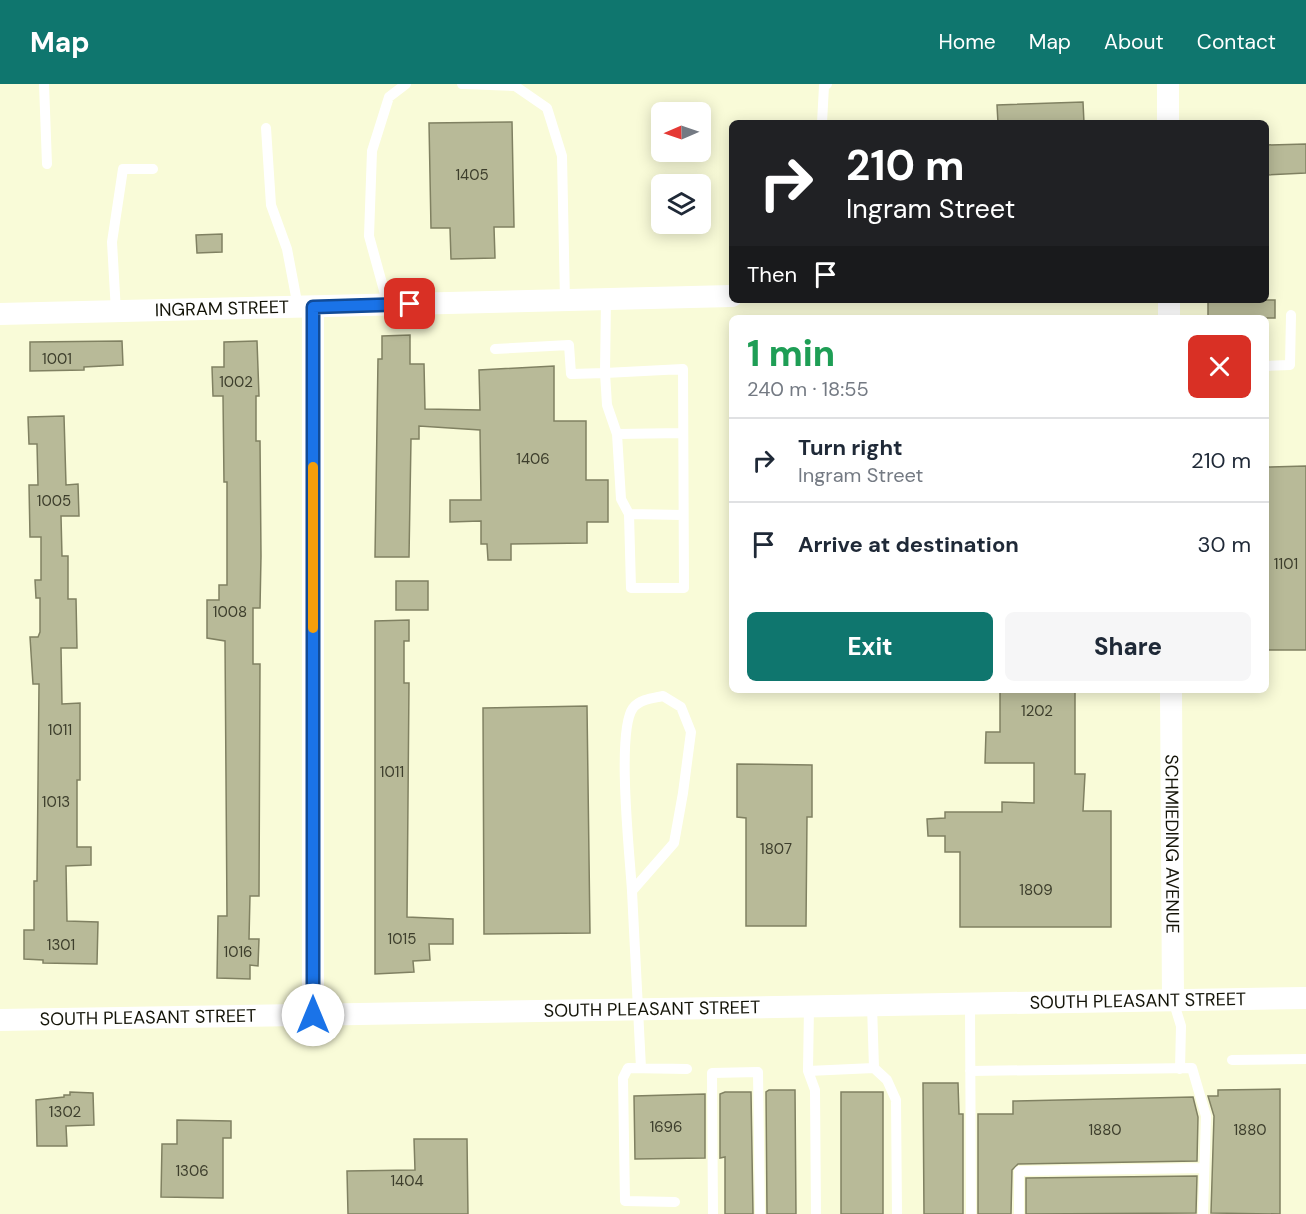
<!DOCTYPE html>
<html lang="en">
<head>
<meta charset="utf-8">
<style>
	:root { --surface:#fff; --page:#f6f6f7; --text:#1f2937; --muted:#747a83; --line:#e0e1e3; --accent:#0f766e }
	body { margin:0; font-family:"DM Sans",sans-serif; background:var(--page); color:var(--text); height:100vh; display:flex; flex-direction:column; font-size:22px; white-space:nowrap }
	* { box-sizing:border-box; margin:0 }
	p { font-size:20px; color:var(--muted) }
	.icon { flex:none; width:33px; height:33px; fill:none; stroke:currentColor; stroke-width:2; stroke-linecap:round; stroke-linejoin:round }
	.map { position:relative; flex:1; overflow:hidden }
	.side { position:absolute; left:729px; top:231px; width:540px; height:378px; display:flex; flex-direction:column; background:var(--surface); border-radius:9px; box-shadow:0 3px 15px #0003 }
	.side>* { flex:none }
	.banner { position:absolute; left:729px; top:36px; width:540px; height:183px; border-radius:9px; box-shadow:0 3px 15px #0003; background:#202124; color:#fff; overflow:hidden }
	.needle { width:39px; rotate:268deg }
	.tools { position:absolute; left:651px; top:18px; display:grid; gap:12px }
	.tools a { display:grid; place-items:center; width:60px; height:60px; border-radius:9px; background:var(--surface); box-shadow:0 3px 15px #0003; font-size:30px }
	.pin { position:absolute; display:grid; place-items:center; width:51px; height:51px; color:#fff; margin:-26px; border-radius:12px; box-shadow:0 3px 9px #0006 }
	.me { position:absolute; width:66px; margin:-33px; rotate:0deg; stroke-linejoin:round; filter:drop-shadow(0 0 4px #0008) }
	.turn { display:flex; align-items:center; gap:21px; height:126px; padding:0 18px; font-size:27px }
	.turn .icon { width:78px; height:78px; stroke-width:2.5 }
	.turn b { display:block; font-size:42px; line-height:51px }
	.then { display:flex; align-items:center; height:57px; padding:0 18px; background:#0003; gap:12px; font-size:22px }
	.round { display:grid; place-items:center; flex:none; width:63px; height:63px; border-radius:9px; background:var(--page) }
	.summary { display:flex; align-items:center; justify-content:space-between; height:102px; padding:0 18px }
	h1 { font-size:36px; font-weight:800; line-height:45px; color:#1e9e55 }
	.primary-button { display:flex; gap:12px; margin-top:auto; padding:12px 18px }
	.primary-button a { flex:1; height:69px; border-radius:9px; background:var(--accent); color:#fff; font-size:24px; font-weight:800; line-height:69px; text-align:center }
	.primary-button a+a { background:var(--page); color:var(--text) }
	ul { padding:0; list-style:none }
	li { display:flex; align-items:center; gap:18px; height:84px; padding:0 18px; border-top:2px solid var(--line) }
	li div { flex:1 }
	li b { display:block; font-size:22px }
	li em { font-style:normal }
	header { display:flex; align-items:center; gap:36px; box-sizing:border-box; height:84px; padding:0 30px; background:var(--accent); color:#fff }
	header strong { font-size:28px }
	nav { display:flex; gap:33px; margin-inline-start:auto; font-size:21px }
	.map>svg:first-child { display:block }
	.building { fill:#b8ba98; stroke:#808162; stroke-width:1.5 }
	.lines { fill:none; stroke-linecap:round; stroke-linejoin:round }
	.lane { stroke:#fff; stroke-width:10 }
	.street { stroke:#fff; stroke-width:22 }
	.route-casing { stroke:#114b97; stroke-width:15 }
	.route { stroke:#1a73e8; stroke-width:10 }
	.slow { stroke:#f59e0b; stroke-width:10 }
	.labels { text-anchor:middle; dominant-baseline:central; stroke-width:6; stroke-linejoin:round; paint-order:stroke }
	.number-label { font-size:15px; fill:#3d3e2c }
	.street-label { font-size:18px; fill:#141408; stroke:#f9fbd8 }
</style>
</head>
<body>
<header>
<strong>Map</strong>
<nav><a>Home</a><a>Map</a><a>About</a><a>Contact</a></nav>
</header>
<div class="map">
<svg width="1306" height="1130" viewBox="0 0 1306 1130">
	<rect width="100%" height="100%" fill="#f9fbd8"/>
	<!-- building -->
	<path class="building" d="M 1083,18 L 1084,39 L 998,39 L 997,21 Z
		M 512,38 L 514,143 L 494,143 L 495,174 L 451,175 L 450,144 L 431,144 L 429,39 Z
		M 1306,60 L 1306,89 L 1266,91 L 1266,61 Z
		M 222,150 L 222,168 L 197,169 L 196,151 Z
		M 1208,216 L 1275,216 L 1275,234 L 1208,234 Z
		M 410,251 L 410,280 L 424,280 L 425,325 L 480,326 L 479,286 L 554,282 L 554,337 L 586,337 L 586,396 L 608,396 L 608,438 L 587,438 L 587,459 L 511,460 L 511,476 L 488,476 L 487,460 L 481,460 L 481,437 L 450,438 L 450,416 L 481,416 L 480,346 L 419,342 L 419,355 L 411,355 L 409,473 L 375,473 L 378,275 L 382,275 L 382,252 Z
		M 122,257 L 123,281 L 84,283 L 84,286 L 30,287 L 30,258 Z
		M 257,257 L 259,312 L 256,312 L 256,357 L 260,357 L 261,472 L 260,524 L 253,524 L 253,580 L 260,580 L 259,812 L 250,812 L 249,855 L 259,855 L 258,882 L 250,881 L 250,895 L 217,894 L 218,832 L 227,832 L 225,557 L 207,554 L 207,516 L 219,516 L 219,501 L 227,501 L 227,398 L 224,398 L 223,312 L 213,312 L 212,283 L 224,283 L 224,258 Z
		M 64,332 L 66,401 L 78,400 L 79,432 L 61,432 L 62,472 L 68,472 L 68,515 L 76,515 L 77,564 L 61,564 L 62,620 L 80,619 L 80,696 L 77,696 L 77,763 L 91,763 L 91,781 L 66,782 L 67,837 L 98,838 L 97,880 L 43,879 L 43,876 L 24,875 L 24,846 L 34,846 L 34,797 L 37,797 L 39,600 L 33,600 L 30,553 L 38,553 L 40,548 L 40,514 L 36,514 L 35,496 L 41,496 L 41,453 L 30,453 L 29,401 L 38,401 L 37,360 L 29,360 L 28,333 Z
		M 1306,382 L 1306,566 L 1266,566 L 1268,383 Z
		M 396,497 L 428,497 L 428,526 L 396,526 Z
		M 409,536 L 409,557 L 404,557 L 404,599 L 409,599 L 407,833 L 453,835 L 453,860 L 429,860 L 430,876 L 413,877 L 414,888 L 375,890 L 375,537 Z
		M 1000,606 L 1075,606 L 1075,690 L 1085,690 L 1083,727 L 1111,727 L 1111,843 L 960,843 L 960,768 L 945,768 L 945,752 L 928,752 L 927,735 L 945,734 L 945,728 L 1002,728 L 1002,718 L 1034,719 L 1034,679 L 985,679 L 986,648 L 1000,648 Z
		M 587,622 L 590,849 L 484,850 L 483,624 Z
		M 737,680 L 812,681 L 812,733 L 807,733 L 806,842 L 746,842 L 746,734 L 737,733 Z
		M 923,999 L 958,999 L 959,1030 L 963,1030 L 963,1130 L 924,1130 Z
		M 1280,1005 L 1280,1130 L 1211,1129 L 1214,1032 L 1208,1012 L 1218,1012 L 1218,1006 Z
		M 769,1006 L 795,1006 L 796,1130 L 767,1130 L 766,1008 Z
		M 70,1008 L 93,1009 L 94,1041 L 66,1042 L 67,1062 L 37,1062 L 36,1016 L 64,1013 L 64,1011 L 70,1011 Z
		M 725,1008 L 751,1008 L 753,1130 L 725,1130 L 725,1073 L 720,1074 L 720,1010 Z
		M 841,1008 L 883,1008 L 883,1130 L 841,1130 Z
		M 705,1010 L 705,1074 L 635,1075 L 634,1012 Z
		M 1193,1013 L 1198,1033 L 1197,1077 L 1018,1080 L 1012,1086 L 1011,1130 L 978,1130 L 978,1030 L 1013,1030 L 1013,1017 Z
		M 177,1036 L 231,1037 L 231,1054 L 223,1054 L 223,1114 L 161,1113 L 162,1060 L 177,1060 Z
		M 414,1055 L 467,1055 L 468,1130 L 348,1130 L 347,1087 L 415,1086 Z
		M 1197,1092 L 1196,1129 L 1026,1130 L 1026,1094 Z"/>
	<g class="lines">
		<!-- lane -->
		<path class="lane" d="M 44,0 L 47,80
			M 462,0 L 515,2 L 547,24 L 562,72 L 565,217
			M 822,39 L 824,2 L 827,0
			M 266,44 L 271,121 L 287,165 L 298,223
			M 388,221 L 369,152 L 372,67 L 389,13 L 406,0
			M 116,228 L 112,158 L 123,85 L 153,85
			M 495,265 L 569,261 L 571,290 L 605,289 L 606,216
			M 1266,282 L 1290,281 L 1291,231
			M 683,285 L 684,504 L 631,504 L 629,430 L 621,415 L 617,350 L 607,321 L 605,289 Z
			M 617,350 L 683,349
			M 629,430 L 683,431
			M 632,807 C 630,773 616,647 633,624 C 640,615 654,614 663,612 L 681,623 L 691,648 L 683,709 L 674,759 L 632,807 L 641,984
			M 1173,916 L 1181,942 L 1180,985
			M 970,920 L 971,1130
			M 872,921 L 874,984 L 887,996 L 896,1016 L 897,1130
			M 809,922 L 808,987 L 815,1006 L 816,1130
			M 1232,976 L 1306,975
			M 808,987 L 874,984
			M 970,987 L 1192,984 L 1206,1032 L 1203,1130
			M 675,1118 L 625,1117 L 623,994 L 628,984 L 687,985
			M 713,1130 L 712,989 L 758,988 L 760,1130
			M 1019,1130 L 1019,1087 L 1204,1084"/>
		<!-- street -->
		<g class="street">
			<path d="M 1168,0 L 1168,39"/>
			<path d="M 1169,216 L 1169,234"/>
			<path id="s1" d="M 0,230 L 732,212"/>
			<path id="s2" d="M 1171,606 L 1173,916"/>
			<path d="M 313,931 L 313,223"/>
			<path id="s3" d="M 0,936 L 1306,914"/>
		</g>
	</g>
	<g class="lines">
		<!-- route casing -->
		<g class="route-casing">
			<path id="route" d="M 313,931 L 313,223 L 410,220"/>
		</g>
		<!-- route -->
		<use href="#route" class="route"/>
		<!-- slow -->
		<path class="slow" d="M 313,544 L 313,383"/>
	</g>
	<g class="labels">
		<!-- number labels -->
		<g class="number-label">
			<text x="472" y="91">1405</text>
			<text x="57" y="275">1001</text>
			<text x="236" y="298">1002</text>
			<text x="533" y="375">1406</text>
			<text x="54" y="417">1005</text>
			<text x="1286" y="480">1101</text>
			<text x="230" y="528">1008</text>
			<text x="1037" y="627">1202</text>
			<text x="60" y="646">1011</text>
			<text x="392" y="688">1011</text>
			<text x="56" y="718">1013</text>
			<text x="776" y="765">1807</text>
			<text x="1036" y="806">1809</text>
			<text x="402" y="855">1015</text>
			<text x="61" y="861">1301</text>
			<text x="238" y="868">1016</text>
			<text x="65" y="1028">1302</text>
			<text x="666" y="1043">1696</text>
			<text x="1105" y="1046">1880</text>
			<text x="1250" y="1046">1880</text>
			<text x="192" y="1087">1306</text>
			<text x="407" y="1097">1404</text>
		</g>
		<!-- street labels -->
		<g class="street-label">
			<text stroke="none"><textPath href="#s1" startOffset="222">INGRAM STREET</textPath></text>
			<text stroke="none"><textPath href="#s2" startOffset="154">SCHMIEDING AVENUE</textPath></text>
			<text stroke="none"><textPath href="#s3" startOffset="1138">SOUTH PLEASANT STREET</textPath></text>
			<text stroke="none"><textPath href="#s3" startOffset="652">SOUTH PLEASANT STREET</textPath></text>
			<text stroke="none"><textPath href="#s3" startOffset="148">SOUTH PLEASANT STREET</textPath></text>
		</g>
	</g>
</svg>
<div class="tools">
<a><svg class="needle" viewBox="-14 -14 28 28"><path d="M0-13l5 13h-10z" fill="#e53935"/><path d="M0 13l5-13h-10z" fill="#747a83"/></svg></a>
<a><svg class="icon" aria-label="layers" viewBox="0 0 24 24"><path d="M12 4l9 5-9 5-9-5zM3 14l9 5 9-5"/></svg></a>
</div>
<div class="pin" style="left:410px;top:220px;background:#d93025"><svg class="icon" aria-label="arrive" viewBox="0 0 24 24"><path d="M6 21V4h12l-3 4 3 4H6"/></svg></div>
<svg class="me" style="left:313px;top:931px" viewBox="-20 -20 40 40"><circle r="19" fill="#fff"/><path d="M0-13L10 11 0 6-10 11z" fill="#1a73e8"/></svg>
<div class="banner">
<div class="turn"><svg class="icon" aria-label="right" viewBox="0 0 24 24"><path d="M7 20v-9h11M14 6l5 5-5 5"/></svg><div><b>210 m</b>Ingram Street</div></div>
<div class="then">Then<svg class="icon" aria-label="arrive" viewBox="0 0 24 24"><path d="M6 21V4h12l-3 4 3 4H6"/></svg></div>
</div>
<section class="side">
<div class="summary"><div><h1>1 min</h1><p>240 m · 18:55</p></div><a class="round" style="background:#d93025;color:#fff"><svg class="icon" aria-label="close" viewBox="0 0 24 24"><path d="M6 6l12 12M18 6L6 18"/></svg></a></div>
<ul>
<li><svg class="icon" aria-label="right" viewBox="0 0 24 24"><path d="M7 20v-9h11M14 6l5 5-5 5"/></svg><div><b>Turn right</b><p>Ingram Street</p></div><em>210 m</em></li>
<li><svg class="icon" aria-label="arrive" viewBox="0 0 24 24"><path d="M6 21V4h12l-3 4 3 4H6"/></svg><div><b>Arrive at destination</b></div><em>30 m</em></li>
</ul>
<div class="primary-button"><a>Exit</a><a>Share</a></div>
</section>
</div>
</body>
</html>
